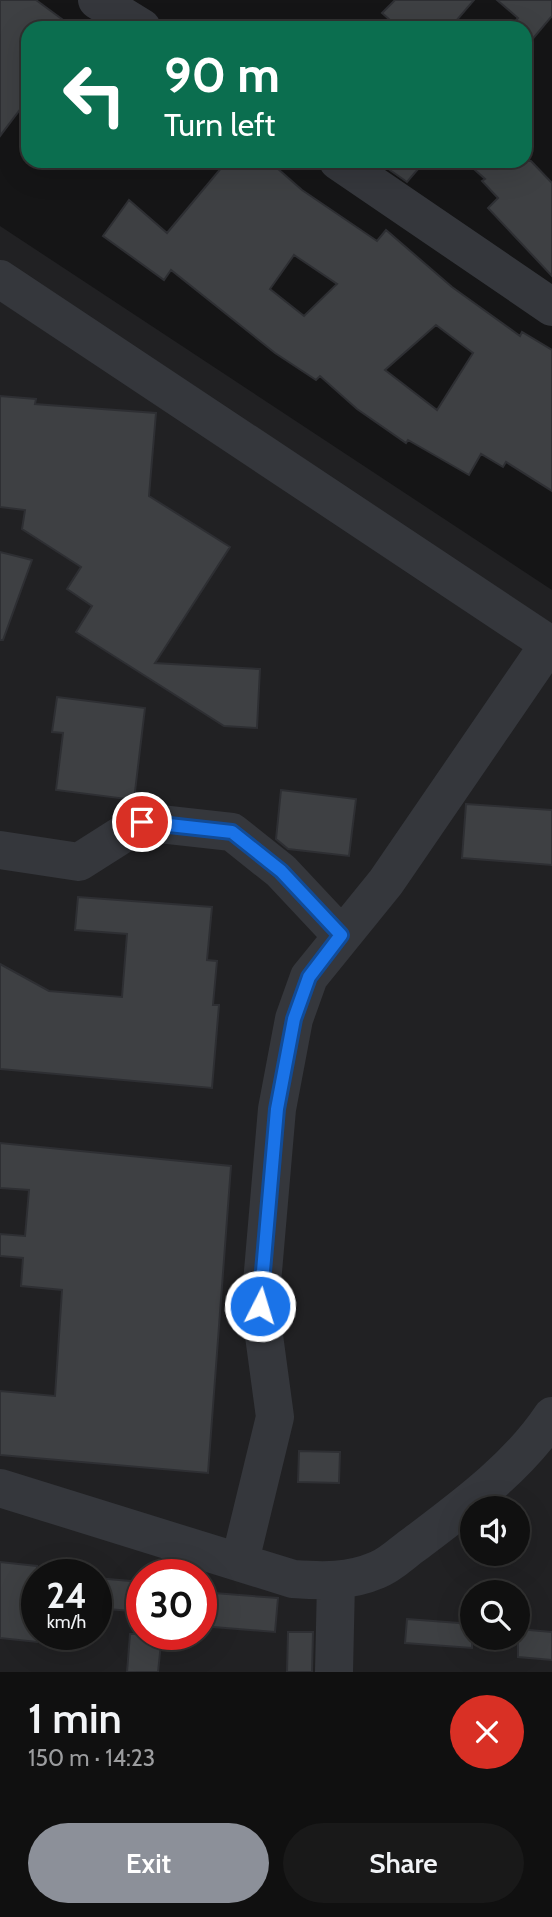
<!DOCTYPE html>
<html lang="en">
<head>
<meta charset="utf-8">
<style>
	:root { --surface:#101010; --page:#191919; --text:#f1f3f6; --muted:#9c9d9f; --line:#303030; --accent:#8c9099 }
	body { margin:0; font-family:Cabin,sans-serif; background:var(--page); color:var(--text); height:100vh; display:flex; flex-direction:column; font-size:26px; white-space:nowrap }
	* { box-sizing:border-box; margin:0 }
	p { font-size:23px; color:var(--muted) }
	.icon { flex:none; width:38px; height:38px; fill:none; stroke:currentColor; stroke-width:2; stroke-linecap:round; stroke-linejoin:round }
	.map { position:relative; height:1672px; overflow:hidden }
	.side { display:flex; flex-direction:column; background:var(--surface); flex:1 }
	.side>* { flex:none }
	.top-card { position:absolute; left:21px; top:21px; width:511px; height:147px; border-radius:21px; box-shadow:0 7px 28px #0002,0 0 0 2px var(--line); background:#0b6e4f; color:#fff; overflow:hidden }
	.buttons { position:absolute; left:460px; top:1496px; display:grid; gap:14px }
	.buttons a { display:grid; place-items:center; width:70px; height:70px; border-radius:50%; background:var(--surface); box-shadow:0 7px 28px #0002,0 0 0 2px var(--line); font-size:35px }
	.speed { position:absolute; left:21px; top:1559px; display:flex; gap:14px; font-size:35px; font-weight:700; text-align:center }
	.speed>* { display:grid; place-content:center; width:91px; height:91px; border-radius:50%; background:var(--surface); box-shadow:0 7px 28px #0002,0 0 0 2px var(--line); line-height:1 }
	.speed small { font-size:18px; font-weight:400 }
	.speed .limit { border:10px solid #d22; background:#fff; color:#111 }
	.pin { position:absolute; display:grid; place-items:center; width:60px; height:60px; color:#fff; margin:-30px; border:4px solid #fff; border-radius:50%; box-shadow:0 2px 7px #0007 }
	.me { position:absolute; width:77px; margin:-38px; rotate:5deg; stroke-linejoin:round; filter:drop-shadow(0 0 5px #0008) }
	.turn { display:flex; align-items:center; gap:24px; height:147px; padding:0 28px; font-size:32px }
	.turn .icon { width:91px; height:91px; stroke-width:2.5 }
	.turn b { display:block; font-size:49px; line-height:60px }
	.round { display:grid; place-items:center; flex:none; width:74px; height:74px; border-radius:37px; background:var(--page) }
	.summary { display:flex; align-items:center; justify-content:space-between; height:119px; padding:0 28px }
	h1 { font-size:42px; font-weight:600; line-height:52px }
	.button { display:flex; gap:14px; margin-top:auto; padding:14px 28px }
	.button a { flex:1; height:80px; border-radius:42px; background:var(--accent); color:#fff; font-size:28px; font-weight:600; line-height:80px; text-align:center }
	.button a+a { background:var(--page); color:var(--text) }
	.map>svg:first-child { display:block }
	.built { fill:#212123; fill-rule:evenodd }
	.building { fill:#3e4043; stroke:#2e2f33; stroke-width:2; fill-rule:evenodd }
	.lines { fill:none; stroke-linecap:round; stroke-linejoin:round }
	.minor { stroke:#35373c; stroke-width:38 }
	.route-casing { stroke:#114b97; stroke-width:18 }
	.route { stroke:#1a73e8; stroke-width:12 }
</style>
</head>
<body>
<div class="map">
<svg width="552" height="1672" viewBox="0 0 552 1672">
	<rect width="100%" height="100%" fill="#151516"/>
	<!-- built -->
	<path class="built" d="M 0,226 L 552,590 L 552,1672 L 0,1672 ZM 472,1508 L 518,1508 L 518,1554 L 472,1554 ZM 37,1575 L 96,1575 L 96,1634 L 37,1634 ZM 142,1575 L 201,1575 L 201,1634 L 142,1634 ZM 472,1592 L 518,1592 L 518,1638 L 472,1638 Z"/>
	<!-- building -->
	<path class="building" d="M 0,0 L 36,0 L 74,28 L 28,28 L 28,99 L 0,136 Z
		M 395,0 L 474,0 L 450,28 L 399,28 L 382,13 Z
		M 497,0 L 552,0 L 552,16 L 525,48 L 525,28 L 509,28 L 518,18 Z
		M 227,161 L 269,161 L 302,190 L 377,241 L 386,230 L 452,287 L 520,336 L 522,332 L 552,350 L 552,491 L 506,462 L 503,467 L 481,454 L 469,475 L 408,440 L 406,443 L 357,409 L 320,376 L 316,380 L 275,353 L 171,270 L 164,280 L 103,236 L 129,200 L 167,233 ZM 294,255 L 337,284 L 304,316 L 270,289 ZM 436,325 L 473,353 L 437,410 L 385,370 Z
		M 377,161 L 425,161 L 407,182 Z
		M 465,161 L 531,161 L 552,183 L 552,276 L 488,208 L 498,198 L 482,181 L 485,179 Z
		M 0,396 L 36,399 L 35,404 L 156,413 L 149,496 L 230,547 L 155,663 L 260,669 L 257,728 L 224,726 L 76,632 L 92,606 L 67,589 L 81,567 L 22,529 L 25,510 L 0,507 Z
		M 0,552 L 32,560 L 3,640 L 0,640 Z
		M 57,697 L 145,708 L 134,800 L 56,790 L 63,733 L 52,732 Z
		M 281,790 L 356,799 L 349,856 L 288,849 L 276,839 Z
		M 466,804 L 552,810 L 552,865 L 462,858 Z
		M 78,897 L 212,907 L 207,960 L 217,961 L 213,1005 L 219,1005 L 212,1088 L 0,1069 L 0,964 L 49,991 L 122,997 L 127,934 L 75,930 Z
		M 0,1143 L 231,1166 L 208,1473 L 0,1455 L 0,1391 L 55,1396 L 62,1290 L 21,1286 L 23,1258 L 0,1256 L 0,1234 L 25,1236 L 29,1190 L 0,1188 Z
		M 299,1451 L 340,1452 L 339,1483 L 298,1482 Z
		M 0,1562 L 37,1566 L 37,1642 L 0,1638 Z
		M 96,1578 L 142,1582 L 142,1612 L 96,1608 Z
		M 201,1592 L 278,1598 L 275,1632 L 201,1626 Z
		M 407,1619 L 472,1624 L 472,1648 L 405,1643 Z
		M 518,1629 L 552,1632 L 552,1660 L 518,1657 Z
		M 288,1632 L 313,1632 L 312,1672 L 287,1672 Z
		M 130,1634 L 162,1634 L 158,1672 L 127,1672 Z"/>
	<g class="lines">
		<!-- minor -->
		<path class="minor" d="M 97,0 L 142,28
			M 338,161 L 552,307
			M 0,279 L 552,646
			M 0,850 L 79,862 L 142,822 L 232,832 L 281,871 L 341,935
			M 0,1488 L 293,1579 C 323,1581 349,1582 377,1570 C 391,1565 404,1551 416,1543 C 465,1506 518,1467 552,1416
			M 240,1561 L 275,1417 L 260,1306 L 277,1109 L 294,1019 L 309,977 L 386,882 L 549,644
			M 334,1672 L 336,1582"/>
	</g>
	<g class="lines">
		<!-- route casing -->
		<g class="route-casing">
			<path id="route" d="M 142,822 L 232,832 L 281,871 L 341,935 L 309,977 L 294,1019 L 277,1109 L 260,1306"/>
		</g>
		<!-- route -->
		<use href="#route" class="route"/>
	</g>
</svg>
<div class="buttons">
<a><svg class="icon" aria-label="sound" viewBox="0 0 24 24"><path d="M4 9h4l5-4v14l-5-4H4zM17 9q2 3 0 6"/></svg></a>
<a><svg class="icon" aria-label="search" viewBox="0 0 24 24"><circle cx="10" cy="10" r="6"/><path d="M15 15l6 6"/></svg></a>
</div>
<div class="speed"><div>24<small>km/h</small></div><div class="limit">30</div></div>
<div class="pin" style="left:142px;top:822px;background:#d93025"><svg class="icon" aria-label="arrive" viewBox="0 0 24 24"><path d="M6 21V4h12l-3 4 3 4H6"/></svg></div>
<svg class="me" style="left:260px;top:1306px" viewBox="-20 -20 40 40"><circle r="17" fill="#1a73e8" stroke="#fff" stroke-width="3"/><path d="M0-11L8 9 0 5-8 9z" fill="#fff"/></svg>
<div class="top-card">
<div class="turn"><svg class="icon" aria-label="left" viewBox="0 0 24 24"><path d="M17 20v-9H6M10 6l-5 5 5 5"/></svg><div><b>90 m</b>Turn left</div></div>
</div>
</div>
<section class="side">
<div class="summary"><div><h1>1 min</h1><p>150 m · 14:23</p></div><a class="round" style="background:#d93025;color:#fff"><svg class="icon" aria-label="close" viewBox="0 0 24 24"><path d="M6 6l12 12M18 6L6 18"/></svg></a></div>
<div class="button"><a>Exit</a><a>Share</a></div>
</section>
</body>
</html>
